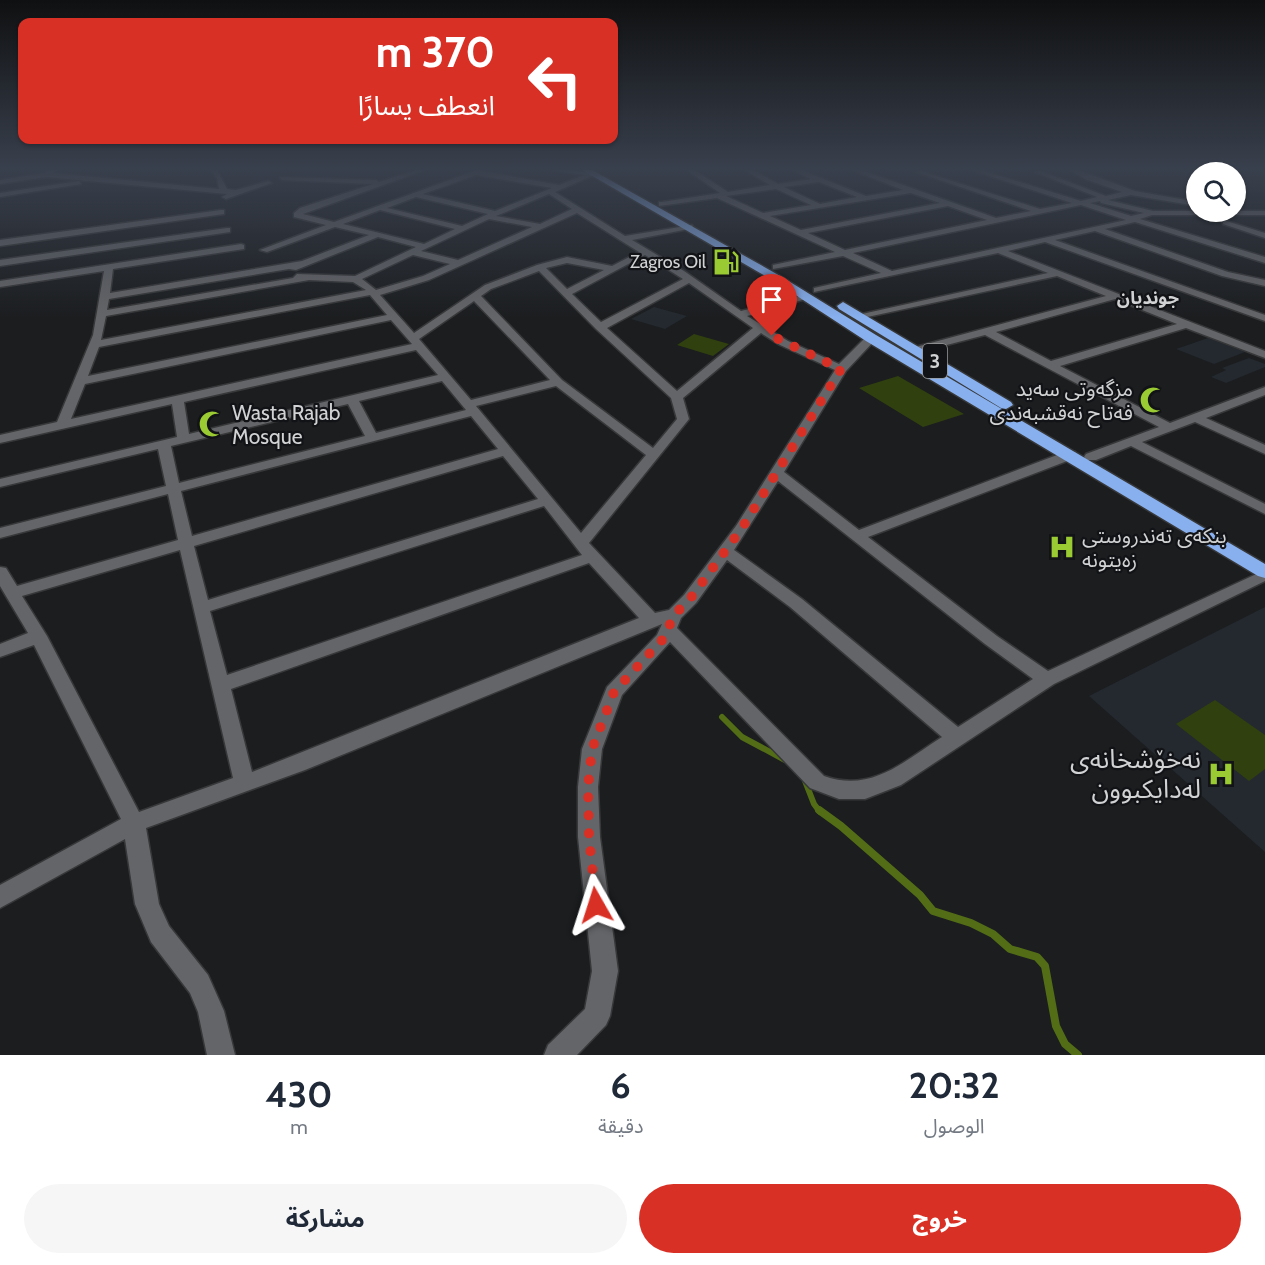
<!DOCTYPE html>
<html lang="ar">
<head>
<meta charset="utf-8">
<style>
	:root { --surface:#fff; --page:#f6f6f7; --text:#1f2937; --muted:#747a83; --accent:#d93025 }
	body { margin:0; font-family:Cabin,"Noto Sans Arabic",sans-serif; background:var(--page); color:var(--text); direction:rtl; height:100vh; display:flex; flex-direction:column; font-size:22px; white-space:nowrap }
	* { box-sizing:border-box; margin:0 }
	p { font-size:20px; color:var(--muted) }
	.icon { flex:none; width:33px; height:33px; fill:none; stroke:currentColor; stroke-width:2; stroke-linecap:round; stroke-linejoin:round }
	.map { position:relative; height:1055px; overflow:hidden; direction:ltr }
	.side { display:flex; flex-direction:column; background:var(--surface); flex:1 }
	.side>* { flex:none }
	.hud { position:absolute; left:18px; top:18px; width:600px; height:126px; border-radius:12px; box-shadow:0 2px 4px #0004; direction:rtl; background:#d93025; color:#fff; overflow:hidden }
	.buttons { position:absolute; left:1186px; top:162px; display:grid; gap:12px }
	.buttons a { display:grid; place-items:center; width:60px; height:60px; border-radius:50%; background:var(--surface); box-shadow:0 2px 4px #0004; font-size:30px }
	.pin { position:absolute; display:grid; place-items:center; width:51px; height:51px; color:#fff; margin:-62px -26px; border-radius:50% 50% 50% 0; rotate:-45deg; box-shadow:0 0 6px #0007 }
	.pin .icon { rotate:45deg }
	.me { position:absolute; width:66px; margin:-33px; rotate:354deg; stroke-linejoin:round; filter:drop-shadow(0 0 4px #0008) }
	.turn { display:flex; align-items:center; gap:21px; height:126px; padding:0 24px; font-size:27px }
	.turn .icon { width:78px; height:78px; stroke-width:2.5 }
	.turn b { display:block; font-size:42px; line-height:51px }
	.eta { display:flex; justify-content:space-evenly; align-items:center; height:102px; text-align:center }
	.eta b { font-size:36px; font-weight:700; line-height:42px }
	.cta { display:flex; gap:12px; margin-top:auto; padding:12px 24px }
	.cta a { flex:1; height:69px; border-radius:36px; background:var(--accent); color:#fff; font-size:24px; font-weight:700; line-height:69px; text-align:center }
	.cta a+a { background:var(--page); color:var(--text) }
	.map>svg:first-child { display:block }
	.built { fill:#24292f }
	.green { fill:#30400f }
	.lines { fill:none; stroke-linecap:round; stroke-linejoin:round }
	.stream-far1 { stroke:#526d16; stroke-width:6 }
	.stream { stroke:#526d16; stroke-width:8 }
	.street-casing { stroke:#373839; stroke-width:3 }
	.secondary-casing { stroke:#373839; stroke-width:3 }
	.highway-casing { stroke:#373839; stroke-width:3 }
	.street { fill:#646568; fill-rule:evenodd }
	.secondary { fill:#6f7c90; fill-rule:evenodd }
	.highway { fill:#88b0ef; fill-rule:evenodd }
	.route { stroke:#d93025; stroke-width:10; stroke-dasharray:0 18 }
	.labels { text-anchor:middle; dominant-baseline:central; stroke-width:4.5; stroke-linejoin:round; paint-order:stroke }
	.far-poi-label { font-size:18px; fill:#d1d2d3; stroke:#121316; text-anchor:end }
	.far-neighbourhood-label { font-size:18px; font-weight:bold; fill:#d1d2d3; stroke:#121316 }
	.shield { fill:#121316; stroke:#98999a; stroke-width:1.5 }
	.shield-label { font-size:20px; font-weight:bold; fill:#d1d2d3 }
	.poi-label { font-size:21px; fill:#d1d2d3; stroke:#121316; text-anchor:start }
	.near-poi-label { font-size:26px; fill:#d1d2d3; stroke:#121316; text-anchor:end }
</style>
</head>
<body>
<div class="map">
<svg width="1265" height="1055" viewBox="0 0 1265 1055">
	<rect width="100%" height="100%" fill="#1b1d1f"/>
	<!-- built -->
	<path class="built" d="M 654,307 L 687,316 L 665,329 L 631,319 Z
		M 1208,338 L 1245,352 L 1214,364 L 1176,349 Z
		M 1249,358 L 1265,364 L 1265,367 L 1226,383 L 1211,377 L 1226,370 L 1222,368 Z
		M 1265,607 L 1265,852 L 1089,696 Z"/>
	<!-- green -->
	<path class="green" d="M 694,334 L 729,344 L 713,356 L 677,345 Z
		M 898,376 L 964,414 L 923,427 L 859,388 Z
		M 1215,700 L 1265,735 L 1265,769 L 1249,781 L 1176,724 Z"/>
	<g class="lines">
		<!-- stream-far1 -->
		<path class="stream-far1" d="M 722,717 L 742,737 L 785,760
			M 805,781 L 814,804 L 820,812"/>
		<!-- stream -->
		<path class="stream" d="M 819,810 L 841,826 L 920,895 L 933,911 L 971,923 L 993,934 L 1010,949 L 1037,957 L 1045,966 L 1056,1026 L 1065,1044 L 1078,1055"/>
		<!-- street casing -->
		<g class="street-casing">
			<path id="street" d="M 49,170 L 56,170 L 53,173 L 219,189 L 217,178 L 211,170 L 217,170 L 227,189 L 236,190 L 268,181 L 272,183 L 226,199 L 222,197 L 227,194 L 46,177 L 0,184 L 0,180 L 44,173 Z
				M 416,170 L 425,170 L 303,214 L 334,222 L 477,170 L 559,185 L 592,172 L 594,175 L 555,192 L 625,236 L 692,225 L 693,227 L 689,229 L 632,240 L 684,271 L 741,311 L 809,294 L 809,298 L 747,316 L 788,341 L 839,364 L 867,336 L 875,336 L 875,340 L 846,371 L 784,472 L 859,530 L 1065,452 L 1075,452 L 1077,455 L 1075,458 L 868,537 L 997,636 L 1048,671 L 1265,570 L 1265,581 L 1054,684 L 901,785 L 865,799 L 839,799 L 810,788 L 670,642 L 622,695 L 602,749 L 598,787 L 600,837 L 618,971 L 610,1016 L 606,1025 L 577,1055 L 544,1055 L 548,1045 L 585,1009 L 592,971 L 578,837 L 578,787 L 582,749 L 607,687 L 657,635 L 662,624 L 305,770 L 146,828 L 159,904 L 169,926 L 208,975 L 224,1011 L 235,1055 L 207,1055 L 198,1012 L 190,993 L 151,942 L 135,904 L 125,839 L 0,908 L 0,885 L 121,819 L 34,645 L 0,657 L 0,644 L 28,633 L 0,586 L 0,567 L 6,568 L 17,586 L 178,540 L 168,494 L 0,538 L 0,528 L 166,486 L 158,449 L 0,487 L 0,479 L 177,437 L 172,404 L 0,443 L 0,435 L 57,422 L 93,335 L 104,271 L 0,287 L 0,281 L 241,244 L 244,245 L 244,249 L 113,269 L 110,293 L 302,261 L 369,235 L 335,227 L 267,252 L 260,250 L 326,225 L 294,217 L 294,213 L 300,208 L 373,184 L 282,180 L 280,177 L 376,180 L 379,182 ZM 476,175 L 552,188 L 495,211 L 423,194 ZM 549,194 L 572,209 L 540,224 L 496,216 ZM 416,197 L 488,214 L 462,226 L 387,208 ZM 380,210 L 455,229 L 424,244 L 343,224 ZM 577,213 L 639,252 L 612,266 L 567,257 L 537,265 L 485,285 L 414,333 L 380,295 L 429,280 ZM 489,219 L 532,227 L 458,260 L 421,251 ZM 378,237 L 416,247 L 355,276 L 297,274 L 293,278 L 107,310 L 109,299 L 289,269 L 296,270 ZM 413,255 L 450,264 L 423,276 L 376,290 L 362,279 ZM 645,255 L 683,279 L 601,322 L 572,294 ZM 567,263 L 604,270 L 567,289 L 546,268 ZM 539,271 L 596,329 L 671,398 L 677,419 L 653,448 L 562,380 L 481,296 L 491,289 ZM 309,280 L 353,282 L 366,290 L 101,340 L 106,316 ZM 689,283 L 753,328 L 677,391 L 607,328 ZM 370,295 L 387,315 L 88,376 L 99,347 ZM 474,301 L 550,380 L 471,400 L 419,339 ZM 391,320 L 412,344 L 71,419 L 85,384 ZM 761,333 L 780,345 L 835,370 L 736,526 L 684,595 L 669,610 L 655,613 L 589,543 L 689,419 L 683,398 ZM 416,350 L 438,375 L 189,434 L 184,402 ZM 442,381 L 466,410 L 376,433 L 359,401 ZM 556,386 L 646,455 L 581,533 L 476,406 ZM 348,404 L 365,436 L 179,483 L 171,446 ZM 471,416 L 498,449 L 192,536 L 181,491 ZM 503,456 L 538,499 L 208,600 L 194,546 ZM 778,481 L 985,644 L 1033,679 L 958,727 L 802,599 L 734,550 ZM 544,506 L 582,555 L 227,675 L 210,611 ZM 180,550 L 233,778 L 139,812 L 47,636 L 22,596 ZM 727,560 L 790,607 L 942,737 C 904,761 872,793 824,776 L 677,628 L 681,618 L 696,603 ZM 589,563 L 639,618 L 252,772 L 231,689 Z
				M 687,170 L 694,170 L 728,192 L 770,185 L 745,170 L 753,170 L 778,184 L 811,179 L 792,170 L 801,170 L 866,196 L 903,190 L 852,170 L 861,170 L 996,218 L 1031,211 L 916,172 L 921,171 L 1040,209 L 1072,203 L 971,170 L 981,170 L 1081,201 L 1097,197 L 1035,172 L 1040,171 L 1106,196 L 1122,192 L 1085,179 L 1070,170 L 1078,170 L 1135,191 L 1197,202 L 1197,206 L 1131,195 L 1108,200 L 1153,211 L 1265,211 L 1265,215 L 1152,215 L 1140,219 L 1265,257 L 1265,263 L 1135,222 L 1105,229 L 1228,272 L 1265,280 L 1265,286 L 1222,276 L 1095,231 L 1055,240 L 1265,315 L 1265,321 L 1045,242 L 1008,251 L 1265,351 L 1265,358 L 1186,328 L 1060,366 L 1170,423 L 1265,387 L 1265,395 L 1206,418 L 1265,445 L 1265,454 L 1195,422 L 1142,442 L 1265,504 L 1265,514 L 1131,446 L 1096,460 L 1086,460 L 1084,457 L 1086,454 L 1159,427 L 985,335 L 916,353 L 911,350 L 912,348 L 1106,296 L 1057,276 L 858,319 L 857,317 L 862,314 L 1048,273 L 998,253 L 814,292 L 814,288 L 881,273 L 843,256 L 773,269 L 773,265 L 835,252 L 717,198 L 659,206 L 659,202 L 662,202 L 720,193 ZM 819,182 L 857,197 L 820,204 L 784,187 ZM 776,189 L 811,205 L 763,213 L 726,196 ZM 911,193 L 940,203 L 801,230 L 770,216 ZM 1100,201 L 1101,203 L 1144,213 L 1131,216 L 1090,203 ZM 1081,205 L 1126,220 L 892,271 L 853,253 ZM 948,206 L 987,220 L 845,250 L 808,233 ZM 1115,299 L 1177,324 L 1051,361 L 996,332 Z
				M 79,181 L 81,184 L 0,197 L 0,193 Z
				M 221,210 L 224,210 L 224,214 L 0,246 L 0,240 Z
				M 1223,220 L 1265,233 L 1265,238 L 1223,224 Z
				M 227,228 L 230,228 L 230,232 L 0,266 L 0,260 Z"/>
		</g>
		<!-- secondary casing -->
		<g class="secondary-casing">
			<path id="secondary" d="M 550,170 L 571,170 L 595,174 L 592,176 Z"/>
		</g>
		<!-- highway casing -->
		<g class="highway-casing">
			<path id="highway" d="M 582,170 L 592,170 L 782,277 L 876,335 L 1265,564 L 1265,578 L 1258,576 L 866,341 L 774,281 Z
				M 843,302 L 1011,402 L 1013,405 L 1006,409 L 1001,408 L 839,309 L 837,306 Z"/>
		</g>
		<!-- street -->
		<use href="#street" class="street"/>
		<!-- secondary -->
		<use href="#secondary" class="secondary"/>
		<!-- highway -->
		<use href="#highway" class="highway"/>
	</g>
	<!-- sky -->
	<linearGradient id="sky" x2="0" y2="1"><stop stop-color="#0f1011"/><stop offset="0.53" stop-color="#39404d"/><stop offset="1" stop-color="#39404d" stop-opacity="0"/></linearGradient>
	<rect width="1265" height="318" fill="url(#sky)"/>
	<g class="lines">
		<!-- route -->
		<path class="route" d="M 596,905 L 589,837 L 588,787 L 592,749 L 614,692 L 664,638 L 674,615 L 690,599 L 742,528 L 841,369 L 772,336"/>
	</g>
	<!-- icons -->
	<defs>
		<g id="fuel-bare" transform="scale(2.07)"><path d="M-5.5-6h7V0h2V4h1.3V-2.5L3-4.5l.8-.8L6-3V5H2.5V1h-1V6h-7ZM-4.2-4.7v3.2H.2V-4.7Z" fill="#9bcb32" stroke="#121316" stroke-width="2.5" paint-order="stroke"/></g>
		<g id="mosque-bare" transform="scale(2.07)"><path d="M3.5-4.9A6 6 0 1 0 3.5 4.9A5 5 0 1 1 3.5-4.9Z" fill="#9bcb32" stroke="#121316" stroke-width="2.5" paint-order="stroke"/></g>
		<g id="hospital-bare" transform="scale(2.07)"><path d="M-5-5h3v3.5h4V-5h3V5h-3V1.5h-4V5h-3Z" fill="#9bcb32" stroke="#121316" stroke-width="2.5" paint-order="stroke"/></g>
	</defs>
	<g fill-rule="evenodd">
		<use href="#fuel-bare" x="726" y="262"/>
		<use href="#mosque-bare" x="1153" y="400"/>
		<use href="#mosque-bare" x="212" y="424"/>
		<use href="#hospital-bare" x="1062" y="547"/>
		<use href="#hospital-bare" x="1221" y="774"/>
	</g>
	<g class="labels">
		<!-- far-poi labels -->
		<g class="far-poi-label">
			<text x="706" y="262">Zagros Oil</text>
		</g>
		<!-- far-neighbourhood labels -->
		<g class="far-neighbourhood-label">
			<text x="1148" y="298">جوندیان</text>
		</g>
		<!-- shield labels -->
		<rect class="shield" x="923" y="344" width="24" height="34" rx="4.5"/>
		<g class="shield-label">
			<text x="935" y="361">3</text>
		</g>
		<!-- poi labels -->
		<g class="poi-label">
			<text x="1133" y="388" text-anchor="end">مزگەوتی سەید<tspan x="1133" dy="24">فەتاح نەقشبەندی</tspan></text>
			<text x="232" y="412">Wasta Rajab<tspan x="232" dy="24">Mosque</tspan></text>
			<text x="1082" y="535">بنکەی تەندروستی<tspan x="1082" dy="24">زەیتونە</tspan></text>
		</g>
		<!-- near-poi labels -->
		<g class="near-poi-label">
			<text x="1201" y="759">نەخۆشخانەی<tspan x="1201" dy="30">لەدایکبوون</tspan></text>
		</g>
	</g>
</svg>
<div class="buttons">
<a><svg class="icon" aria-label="search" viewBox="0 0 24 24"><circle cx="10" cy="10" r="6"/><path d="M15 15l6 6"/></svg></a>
</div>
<div class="pin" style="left:772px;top:336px;background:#d93025"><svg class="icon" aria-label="arrive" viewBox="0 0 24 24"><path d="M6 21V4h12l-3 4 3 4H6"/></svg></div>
<svg class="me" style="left:596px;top:905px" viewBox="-20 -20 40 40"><path d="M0-17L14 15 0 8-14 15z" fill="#d93025" stroke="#fff" stroke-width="4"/></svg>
<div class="hud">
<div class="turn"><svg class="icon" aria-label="left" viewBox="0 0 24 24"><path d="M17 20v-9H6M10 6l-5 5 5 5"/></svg><div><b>370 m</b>انعطف يسارًا</div></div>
</div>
</div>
<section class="side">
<div class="eta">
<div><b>20:32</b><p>الوصول</p></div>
<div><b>6</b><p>دقيقة</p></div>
<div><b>430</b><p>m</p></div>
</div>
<div class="cta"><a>خروج</a><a>مشاركة</a></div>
</section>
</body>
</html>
